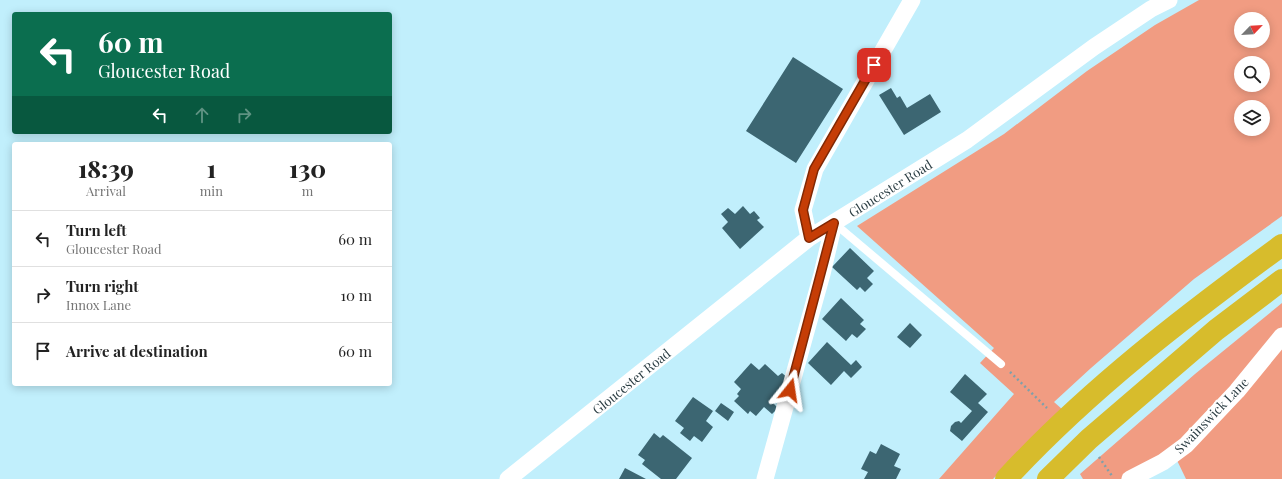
<!DOCTYPE html>
<html lang="en">
<head>
<meta charset="utf-8">
<style>
	:root { --surface:#fff; --page:#f6f6f6; --text:#222; --muted:#767676; --line:#e0e0e0 }
	body { margin:0; font-family:"Playfair Display",serif; background:var(--page); color:var(--text); height:100vh; display:flex; flex-direction:column; font-size:15px; white-space:nowrap }
	* { box-sizing:border-box; margin:0 }
	p { font-size:13px; color:var(--muted) }
	.icon { flex:none; width:22px; height:22px; fill:none; stroke:currentColor; stroke-width:2; stroke-linecap:round; stroke-linejoin:round }
	.map { position:relative; flex:1; overflow:hidden }
	.drawer { position:absolute; left:12px; top:142px; width:380px; height:244px; display:flex; flex-direction:column; background:var(--surface); border-radius:4px; box-shadow:0 2px 10px #0003 }
	.drawer>* { flex:none }
	.guide { position:absolute; left:12px; top:12px; width:380px; height:122px; border-radius:4px; box-shadow:0 2px 10px #0003; background:#0b6e4f; color:#fff; overflow:hidden }
	.needle { width:26px; rotate:65deg }
	.buttons { position:absolute; left:1234px; top:12px; display:grid; gap:8px }
	.buttons a { display:grid; place-items:center; width:36px; height:36px; border-radius:50%; background:var(--surface); box-shadow:0 2px 10px #0003; font-size:20px }
	.pin { position:absolute; display:grid; place-items:center; width:34px; height:34px; color:#fff; margin:-17px; border-radius:8px; box-shadow:0 2px 6px #0006 }
	.me { position:absolute; width:44px; margin:-22px; rotate:15deg; stroke-linejoin:round; filter:drop-shadow(0 0 3px #0008) }
	.turn { display:flex; align-items:center; gap:14px; height:84px; padding:0 20px; font-size:18px }
	.turn .icon { width:52px; height:52px; stroke-width:2.5 }
	.turn b { display:block; font-size:28px; line-height:34px }
	.lanes { display:flex; align-items:center; height:38px; padding:0 20px; background:#0003; justify-content:center; gap:20px; direction:ltr }
	.lanes .off { opacity:.35 }
	.eta { display:flex; justify-content:space-evenly; align-items:center; height:68px; text-align:center }
	.eta b { font-size:24px; font-weight:800; line-height:28px }
	ul { padding:0; list-style:none }
	li { display:flex; align-items:center; gap:12px; height:56px; padding:0 20px; border-top:1px solid var(--line) }
	li div { flex:1 }
	li b { display:block; font-size:15px }
	li em { font-style:normal }
	.map>svg:first-child { display:block }
	.green { fill:#f19c82; fill-rule:evenodd }
	.building { fill:#3c6672 }
	.lines { fill:none; stroke-linecap:round; stroke-linejoin:round }
	.path { stroke:#7fa0aa; stroke-width:2.5; stroke-dasharray:2 3; stroke-linecap:butt }
	.lane { stroke:#fff; stroke-width:8 }
	.street { stroke:#fff; stroke-width:17 }
	.highway { stroke:#d7bc2c; stroke-width:22 }
	.route-casing { stroke:#802804; stroke-width:10 }
	.route { stroke:#c53d06; stroke-width:7 }
	.labels { text-anchor:middle; dominant-baseline:central; stroke-width:4; stroke-linejoin:round; paint-order:stroke }
	.street-label { font-size:13px; fill:#2b3d43; stroke:#fff }
</style>
</head>
<body>
<div class="map">
<svg width="1282" height="479" viewBox="0 0 1282 479">
	<rect width="100%" height="100%" fill="#c1effc"/>
	<!-- green -->
	<path class="green" d="M 1199,0 L 1282,0 L 1282,216 L 1194,279 L 1091,368 L 1054,402 L 1063,410 L 993,479 L 939,479 L 1014,394 L 980,363 L 994,348 L 857,226 L 1004,134 L 1087,71 L 1155,25 ZM 1241,19 L 1263,19 L 1263,41 L 1241,41 ZM 1241,63 L 1263,63 L 1263,85 L 1241,85 ZM 1241,107 L 1263,107 L 1263,129 L 1241,129 Z
		M 1282,303 L 1282,479 L 1186,479 L 1172,450 L 1121,479 L 1083,479 L 1080,474 L 1195,374 Z"/>
	<!-- building -->
	<path class="building" d="M 793,57 L 843,89 L 796,163 L 746,131 Z
		M 891,88 L 897,98 L 900,96 L 907,108 L 930,94 L 941,112 L 904,135 L 879,95 Z
		M 743,206 L 750,214 L 754,211 L 760,218 L 757,220 L 764,227 L 740,249 L 722,228 L 728,222 L 721,214 L 728,208 L 735,214 Z
		M 850,248 L 874,271 L 867,278 L 873,284 L 865,292 L 860,287 L 857,290 L 832,267 Z
		M 841,298 L 864,320 L 860,324 L 866,329 L 857,338 L 852,334 L 846,341 L 822,319 Z
		M 910,323 L 922,335 L 910,348 L 897,337 Z
		M 827,342 L 851,365 L 856,360 L 862,367 L 851,378 L 844,371 L 831,385 L 808,363 Z
		M 751,363 L 759,370 L 765,364 L 778,376 L 782,373 L 790,380 L 771,401 L 778,408 L 772,414 L 764,407 L 756,416 L 750,411 L 748,414 L 734,401 L 739,396 L 737,394 L 741,389 L 734,382 Z
		M 965,374 L 987,394 L 978,403 L 988,412 L 962,441 L 950,431 L 951,426 L 955,422 L 959,421 L 961,423 L 972,411 L 950,392 Z
		M 693,397 L 713,411 L 706,421 L 713,427 L 702,442 L 694,436 L 690,441 L 680,433 L 684,428 L 675,421 Z
		M 721,403 L 734,412 L 728,421 L 715,411 Z
		M 654,433 L 660,438 L 663,435 L 692,458 L 676,479 L 661,479 L 642,464 L 645,460 L 638,455 Z
		M 881,444 L 900,454 L 894,466 L 901,469 L 896,479 L 864,479 L 868,472 L 861,469 L 870,451 L 876,454 Z
		M 625,468 L 646,479 L 619,479 Z"/>
	<g class="lines">
		<!-- path -->
		<path class="path" d="M 1010,372 L 1047,408
			M 1099,457 L 1112,476"/>
		<!-- lane -->
		<path class="lane" d="M 834,223 L 1001,364"/>
		<!-- street -->
		<path class="street" d="M 809,238 L 803,210 L 815,169 L 912,0
			M 508,479 L 809,238 L 967,140 L 1094,47 L 1151,9 L 1169,0
			M 765,479 L 822,274 L 834,223
			M 1130,479 L 1163,462 L 1186,445 L 1237,391 L 1282,336"/>
		<!-- highway -->
		<path class="highway" d="M 1006,479 C 1088,390 1185,316 1282,245
			M 1048,479 L 1089,439 L 1216,330 L 1282,280"/>
	</g>
	<g class="lines">
		<!-- route casing -->
		<g class="route-casing">
			<path id="route" d="M 790,390 L 834,223 L 809,238 L 803,210 L 814,169 L 874,65"/>
		</g>
		<!-- route -->
		<use href="#route" class="route"/>
	</g>
	<g class="labels">
		<!-- street labels -->
		<g class="street-label">
			<text transform="translate(890 188) rotate(-32)">Gloucester Road</text>
			<text transform="translate(631 381) rotate(-39)">Gloucester Road</text>
			<text transform="translate(1211 415) rotate(-46)">Swainswick Lane</text>
		</g>
	</g>
</svg>
<div class="buttons">
<a><svg class="needle" viewBox="-14 -14 28 28"><path d="M0-13l5 13h-10z" fill="#e53935"/><path d="M0 13l5-13h-10z" fill="#767676"/></svg></a>
<a><svg class="icon" aria-label="search" viewBox="0 0 24 24"><circle cx="10" cy="10" r="6"/><path d="M15 15l6 6"/></svg></a>
<a><svg class="icon" aria-label="layers" viewBox="0 0 24 24"><path d="M12 4l9 5-9 5-9-5zM3 14l9 5 9-5"/></svg></a>
</div>
<div class="pin" style="left:874px;top:65px;background:#d93025"><svg class="icon" aria-label="arrive" viewBox="0 0 24 24"><path d="M6 21V4h12l-3 4 3 4H6"/></svg></div>
<svg class="me" style="left:790px;top:390px" viewBox="-20 -20 40 40"><path d="M0-17L14 15 0 8-14 15z" fill="#c53d06" stroke="#fff" stroke-width="4"/></svg>
<div class="guide">
<div class="turn"><svg class="icon" aria-label="left" viewBox="0 0 24 24"><path d="M17 20v-9H6M10 6l-5 5 5 5"/></svg><div><b>60 m</b>Gloucester Road</div></div>
<div class="lanes"><svg class="icon" aria-label="left" viewBox="0 0 24 24"><path d="M17 20v-9H6M10 6l-5 5 5 5"/></svg><svg class="icon off" aria-label="ahead" viewBox="0 0 24 24"><path d="M12 20V5M6 11l6-6 6 6"/></svg><svg class="icon off" aria-label="right" viewBox="0 0 24 24"><path d="M7 20v-9h11M14 6l5 5-5 5"/></svg></div>
</div>
<section class="drawer">
<div class="eta">
<div><b>18:39</b><p>Arrival</p></div>
<div><b>1</b><p>min</p></div>
<div><b>130</b><p>m</p></div>
</div>
<ul>
<li><svg class="icon" aria-label="left" viewBox="0 0 24 24"><path d="M17 20v-9H6M10 6l-5 5 5 5"/></svg><div><b>Turn left</b><p>Gloucester Road</p></div><em>60 m</em></li>
<li><svg class="icon" aria-label="right" viewBox="0 0 24 24"><path d="M7 20v-9h11M14 6l5 5-5 5"/></svg><div><b>Turn right</b><p>Innox Lane</p></div><em>10 m</em></li>
<li><svg class="icon" aria-label="arrive" viewBox="0 0 24 24"><path d="M6 21V4h12l-3 4 3 4H6"/></svg><div><b>Arrive at destination</b></div><em>60 m</em></li>
</ul>
</section>
</div>
</body>
</html>
